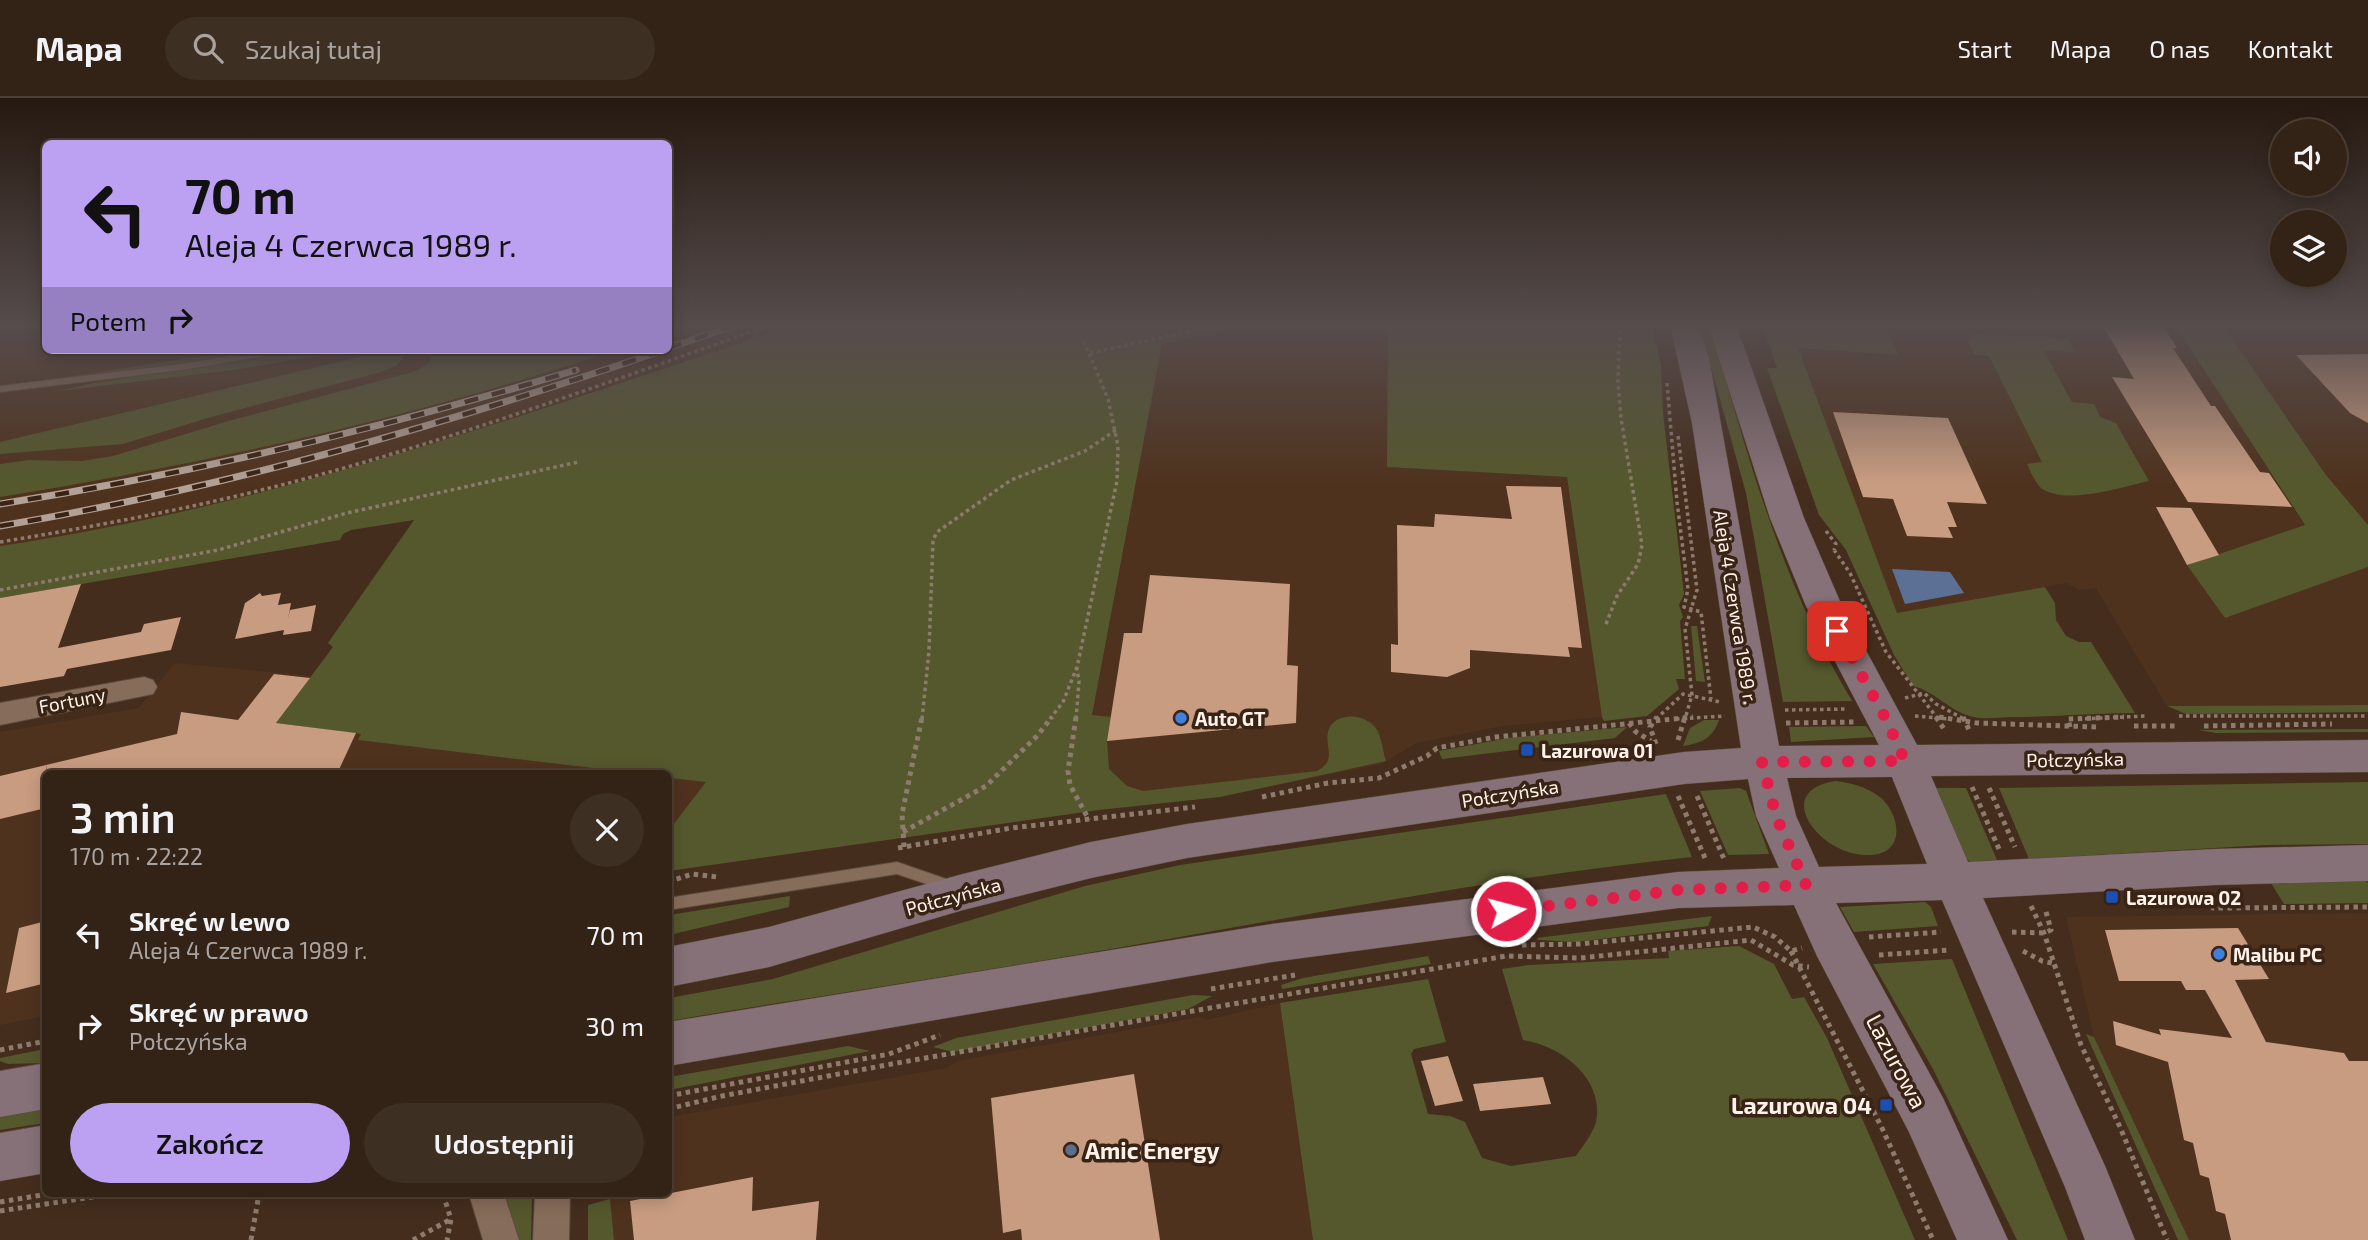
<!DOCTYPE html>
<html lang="pl">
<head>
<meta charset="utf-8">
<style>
	:root { --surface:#332216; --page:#3e2f23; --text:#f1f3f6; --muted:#a9a4a1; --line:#4e3f35; --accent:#bca0f2 }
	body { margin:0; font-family:"Exo 2",sans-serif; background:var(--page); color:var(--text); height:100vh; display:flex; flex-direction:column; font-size:26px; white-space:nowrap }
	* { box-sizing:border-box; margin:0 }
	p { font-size:23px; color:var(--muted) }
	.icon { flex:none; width:38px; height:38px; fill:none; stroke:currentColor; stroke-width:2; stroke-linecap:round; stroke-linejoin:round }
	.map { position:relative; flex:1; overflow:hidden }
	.panel { position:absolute; left:42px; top:672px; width:630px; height:427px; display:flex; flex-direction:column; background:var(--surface); border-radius:10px; box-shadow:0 4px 18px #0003,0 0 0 2px var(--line) }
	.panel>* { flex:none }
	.hud { position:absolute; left:42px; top:42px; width:630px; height:214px; border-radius:10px; box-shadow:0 4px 18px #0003,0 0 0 2px var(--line); background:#bca0f2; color:#111; overflow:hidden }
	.controls { position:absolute; left:2270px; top:21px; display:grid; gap:14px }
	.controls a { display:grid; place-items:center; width:77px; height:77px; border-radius:50%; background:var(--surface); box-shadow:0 4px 18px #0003,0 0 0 2px var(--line); font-size:35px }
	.pin { position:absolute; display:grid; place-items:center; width:60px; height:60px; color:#fff; margin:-30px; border-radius:14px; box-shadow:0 4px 10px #0006 }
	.me { position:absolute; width:77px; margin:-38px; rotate:83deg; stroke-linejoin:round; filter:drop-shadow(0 0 5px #0008) }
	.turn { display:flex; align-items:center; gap:24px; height:147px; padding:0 28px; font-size:32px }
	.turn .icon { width:91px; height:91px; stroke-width:2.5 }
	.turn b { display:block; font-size:49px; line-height:60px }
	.then { display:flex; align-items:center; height:66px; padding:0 28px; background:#0003; gap:14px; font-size:26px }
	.round { display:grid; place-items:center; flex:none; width:74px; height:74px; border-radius:37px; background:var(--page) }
	.summary { display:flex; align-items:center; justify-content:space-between; height:119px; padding:0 28px }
	h1 { font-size:42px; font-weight:600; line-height:52px }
	.primary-button { display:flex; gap:14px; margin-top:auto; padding:14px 28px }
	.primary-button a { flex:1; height:80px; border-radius:42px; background:var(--accent); color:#111; font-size:28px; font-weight:600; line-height:80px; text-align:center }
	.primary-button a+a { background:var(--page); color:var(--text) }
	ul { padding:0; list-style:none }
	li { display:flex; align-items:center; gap:21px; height:91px; padding:0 28px }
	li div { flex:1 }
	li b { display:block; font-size:26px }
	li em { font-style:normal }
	header { display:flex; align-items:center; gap:42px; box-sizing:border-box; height:98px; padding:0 35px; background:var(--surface); border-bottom:2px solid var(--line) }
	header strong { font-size:33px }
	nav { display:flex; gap:38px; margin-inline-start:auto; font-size:24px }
	.search { width:490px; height:63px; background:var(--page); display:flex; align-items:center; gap:18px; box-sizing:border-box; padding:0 24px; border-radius:38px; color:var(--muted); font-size:26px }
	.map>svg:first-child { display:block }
	.built { fill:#4f321e }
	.green { fill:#55582d }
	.water { fill:#5c7096 }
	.building { fill:#c89c81 }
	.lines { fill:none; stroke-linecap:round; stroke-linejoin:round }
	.service-casing { stroke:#5d4a3d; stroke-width:2 }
	.minor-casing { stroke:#5d4a3d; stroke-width:2 }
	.secondary-casing { stroke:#5d4a3d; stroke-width:1 }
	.path-far1 { stroke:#8d7b6e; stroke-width:3.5; stroke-dasharray:3.5 3.5; stroke-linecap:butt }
	.path { stroke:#8d7b6e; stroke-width:5; stroke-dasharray:4.5 4.5; stroke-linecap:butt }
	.service { fill:#866c5a; fill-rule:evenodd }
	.minor { fill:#866c5a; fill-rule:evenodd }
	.secondary { fill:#867178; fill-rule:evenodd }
	.rail-casing { stroke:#b2a196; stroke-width:7 }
	.rail { stroke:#392314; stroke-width:4.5; stroke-dasharray:14; stroke-linecap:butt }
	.route { stroke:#e11d48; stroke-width:12; stroke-dasharray:0 21.6 }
	.shop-dot { fill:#3f7fe0; stroke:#392314; stroke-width:2.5 }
	.transit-dot { fill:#1a4fb4; stroke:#392314; stroke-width:2.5 }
	.service-dot { fill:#5c6f8a; stroke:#392314; stroke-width:2.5 }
	.labels { text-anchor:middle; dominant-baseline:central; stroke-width:7; stroke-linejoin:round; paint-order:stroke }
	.street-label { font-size:19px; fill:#fef2ea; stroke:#392314 }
	.poi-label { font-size:19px; font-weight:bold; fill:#fef2ea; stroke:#392314; text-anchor:start }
	.near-street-label { font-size:23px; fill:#fef2ea; stroke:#392314 }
	.near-poi-label { font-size:23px; font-weight:bold; fill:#fef2ea; stroke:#392314; text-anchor:end }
</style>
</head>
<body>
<header>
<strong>Mapa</strong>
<div class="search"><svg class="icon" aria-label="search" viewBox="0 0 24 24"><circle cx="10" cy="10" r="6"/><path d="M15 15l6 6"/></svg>Szukaj tutaj</div>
<nav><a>Start</a><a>Mapa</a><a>O nas</a><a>Kontakt</a></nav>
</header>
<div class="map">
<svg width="2368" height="1142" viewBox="0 0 2368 1142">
	<rect width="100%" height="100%" fill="#442d1d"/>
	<!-- built -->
	<path class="built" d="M 0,226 L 45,226 L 46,252 L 668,252 L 669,226 L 1009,226 L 0,475 Z
		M 1254,226 L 1388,226 L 1387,369 L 1567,379 L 1602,619 L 1502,628 L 1416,645 L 1382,666 L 1220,699 L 1078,689 L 1162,246 Z
		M 1885,226 L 2174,226 L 2305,428 L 2219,457 L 2225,520 L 2368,469 L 2368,607 L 2167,608 L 2096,490 L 2079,492 L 2066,485 L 1897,516 L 1798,250 L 1898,257 Z
		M 2222,226 L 2368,226 L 2368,427 L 2326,377 Z
		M 175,565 L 311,578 L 277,626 L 361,636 L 359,642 L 634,675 L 46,676 L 45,918 L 0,927 L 0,634 L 139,610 Z
		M 669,680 L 707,684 L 669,732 Z
		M 2368,815 L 2368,1142 L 2189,1142 L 2094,939 L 2066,819 Z
		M 1280,905 L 1313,1142 L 614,1142 L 609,1096 L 668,1096 L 669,1019 L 947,970 L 957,963 L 1200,919 L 1206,922 Z"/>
	<!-- green -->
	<path class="green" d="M 797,226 L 1254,226 L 1162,246 L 1092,617 L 1111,619 L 1107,643 L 1109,671 L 1127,688 L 1143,693 L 1317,673 C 1340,661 1321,646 1330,629 C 1339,613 1368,616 1377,632 C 1382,641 1383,654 1386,663 L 1220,699 L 1099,712 L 669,773 L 669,732 L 706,684 L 669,680 L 668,676 L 634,675 L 358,642 L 361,636 L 276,625 L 333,549 L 328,545 L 414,422 L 351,432 L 343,436 L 340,442 L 0,500 L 0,448 C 274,408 535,313 797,226 Z
		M 1388,226 L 1651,226 L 1661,267 L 1663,315 L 1684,496 L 1679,507 L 1683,519 L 1680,523 L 1685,581 L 1676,581 L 1679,591 L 1647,618 L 1604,623 L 1602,619 L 1567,379 L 1387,369 Z
		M 1699,226 L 1710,226 C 1746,355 1783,488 1852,603 L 1783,604 L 1746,395 Z
		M 1762,226 L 1885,226 L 1898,257 L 1798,250 L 1897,515 L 2045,489 L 2055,505 L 2056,522 L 2066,538 L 2079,544 L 2091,544 L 2135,615 C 2094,615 2053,619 2012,619 C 2000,619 1986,622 1974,619 C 1951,615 1935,593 1913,588 L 1894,557 L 1846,452 L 1819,417 L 1767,270 L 1777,270 Z
		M 2174,226 L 2222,226 L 2326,377 L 2368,427 L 2368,469 L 2225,520 L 2187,467 L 2305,427 Z
		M 1974,236 L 2068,241 L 2076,254 L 2044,253 L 2072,304 L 2094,306 L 2100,319 L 2116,325 L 2149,383 C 2121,389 2066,408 2041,390 C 2035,385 2031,374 2027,366 L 2042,364 L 1989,258 L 1974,257 L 1968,243 Z
		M 239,252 L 262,252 L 200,264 L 74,278 Z
		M 317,252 L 351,252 L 233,272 L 59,293 L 94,285 Z
		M 389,252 L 409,253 L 397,267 L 381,274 L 211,319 L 123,346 L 0,356 L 0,344 Z
		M 433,252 L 616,252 C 416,319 209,365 0,399 L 0,366 L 29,362 L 82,363 L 113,358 L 225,324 L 416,273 L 430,264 Z
		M 1691,528 L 1697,528 L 1705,584 L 1696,583 Z
		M 2368,607 L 2368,614 L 2186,616 L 2167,608 Z
		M 1704,622 L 1719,622 C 1712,641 1702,645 1683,648 L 1690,630 Z
		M 1866,628 L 1874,639 L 1791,644 L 1789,629 Z
		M 1627,629 L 1615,640 L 1442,661 L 1439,653 L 1508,640 Z
		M 2368,631 L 2368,634 L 2216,635 L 2199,632 Z
		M 1835,683 C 1852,685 1866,689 1880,699 C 1901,717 1906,756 1870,757 C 1822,760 1769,694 1835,683 Z
		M 2368,684 L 2368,746 L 2265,747 L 2029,761 L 1999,690 Z
		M 1740,690 L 1746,693 L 1769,756 L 1728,757 L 1700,693 Z
		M 1935,690 L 1966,690 L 1997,762 L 1970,764 L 1964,758 Z
		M 1666,696 L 1692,759 C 1484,781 1282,822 1076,857 C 940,880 804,900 669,923 L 669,900 L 773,881 L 1085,788 L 1180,767 Z
		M 2364,782 L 2368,785 L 2368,805 L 2284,806 L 2271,785 Z
		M 790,798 L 789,809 L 669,837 L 669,817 Z
		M 1925,804 L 1931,809 L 1938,828 L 1854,834 L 1840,809 Z
		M 1712,818 L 1708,828 L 1576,844 L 1538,842 L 1537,840 Z
		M 1739,848 L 1774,866 L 1792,901 L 1804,899 L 1827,940 L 1915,1142 L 1313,1142 L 1280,905 L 1428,881 L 1446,944 L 1414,951 L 1411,956 L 1428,1016 L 1450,1018 L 1465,1024 L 1482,1060 L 1511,1068 L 1576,1058 C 1583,1048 1593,1035 1596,1024 C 1605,981 1561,947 1523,942 L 1502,871 L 1529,867 L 1669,860 L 1668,853 Z
		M 1428,858 L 1431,866 L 1282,891 L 1281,887 L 1303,880 Z
		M 1952,861 L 2068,1142 L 2017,1142 L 1933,971 L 1873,866 Z
		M 1193,897 L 1212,898 L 1188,911 L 953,954 L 933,949 L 956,940 Z
		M 2086,936 L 2094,939 L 2189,1142 L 2178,1142 Z
		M 848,948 L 870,953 L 669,992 L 669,979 Z
		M 45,951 L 45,965 L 8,966 L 0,963 L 0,960 Z
		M 45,1008 L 45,1025 L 0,1032 L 0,1015 Z
		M 501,1096 L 532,1096 L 531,1142 L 516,1142 Z
		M 610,1101 L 614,1142 L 588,1142 L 588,1107 Z"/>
	<!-- water -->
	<path class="water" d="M 1892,471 L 1950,474 L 1964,495 L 1905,506 Z"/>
	<!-- building -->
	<path class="building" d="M 2102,226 L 2162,226 L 2177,250 L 2173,250 L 2211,308 L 2215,308 L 2260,374 L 2269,375 L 2292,409 L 2188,404 L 2112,279 L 2134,281 Z
		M 2368,256 L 2368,325 L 2350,315 L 2296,257 Z
		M 1833,314 L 1948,320 L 1987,406 L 1947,404 L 1957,429 L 1948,429 L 1953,440 L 1907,438 L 1893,401 L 1863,399 Z
		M 1506,388 L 1561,389 L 1582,550 L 1568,549 L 1570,559 L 1470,552 L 1470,570 L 1447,579 L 1391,574 L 1391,546 L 1398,547 L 1397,427 L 1434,429 L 1435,416 L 1512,421 Z
		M 2156,409 L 2191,410 L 2219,457 L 2187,467 Z
		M 1150,477 L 1290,486 L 1287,567 L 1298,568 L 1296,625 L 1107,643 L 1124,535 L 1142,535 Z
		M 81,486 L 58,550 L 141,534 L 144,526 L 181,519 L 171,552 L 67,571 L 64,578 L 0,589 L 0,500 Z
		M 260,495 L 262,498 L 281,495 L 278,507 L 291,505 L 288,521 L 290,512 L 316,507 L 311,533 L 283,537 L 284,532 L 235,541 L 245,505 Z
		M 274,576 L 310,580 L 276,625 L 356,635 L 337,676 L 47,676 L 46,667 L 177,636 L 181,614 L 238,622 Z
		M 46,667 L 46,710 L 0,721 L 0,678 Z
		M 46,823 L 46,885 L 6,895 L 19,830 Z
		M 2238,830 L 2269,881 L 2235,882 L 2266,944 L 2344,955 L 2349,963 L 2368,963 L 2368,1142 L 2231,1142 L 2225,1116 L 2216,1113 L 2209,1080 L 2200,1077 L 2193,1045 L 2184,1042 L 2168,964 L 2116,947 L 2113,923 L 2161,937 L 2159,931 L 2232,940 L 2205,892 L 2186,892 L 2181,883 L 2119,883 L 2105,832 Z
		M 1448,958 L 1463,1003 L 1435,1008 L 1421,963 Z
		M 1134,976 L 1160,1142 L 1022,1142 L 1021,1131 L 1003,1135 L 991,1000 Z
		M 1543,979 L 1551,1006 L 1480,1013 L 1473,986 Z
		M 753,1079 L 752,1113 L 819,1103 L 816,1142 L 634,1142 L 630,1103 Z"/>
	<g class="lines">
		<!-- service casing -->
		<g class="service-casing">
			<path id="service" d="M 266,252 L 289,252 L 284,255 L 181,272 L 0,294 L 0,288 L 181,266 Z
				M 897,764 L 955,784 L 957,788 L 955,792 L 950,794 L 897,776 L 668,812 L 668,800 Z"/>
		</g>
		<!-- minor casing -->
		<g class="minor-casing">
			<path id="minor" d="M 144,579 L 153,582 L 157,589 L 153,596 L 0,627 L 0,605 Z
				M 469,1096 L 504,1096 L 519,1142 L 483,1142 Z
				M 535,1096 L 570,1096 L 569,1142 L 533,1142 Z"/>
		</g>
		<!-- secondary casing -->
		<g class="secondary-casing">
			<path id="secondary" d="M 1670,226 L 1698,226 L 1709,260 L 1779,648 L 1879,647 L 1806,508 L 1770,420 L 1708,226 L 1736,226 L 1804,420 L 1842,508 L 1917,647 L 2368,642 L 2368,674 L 1931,678 L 1968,764 L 2215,751 L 2368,747 L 2368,783 L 2215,787 L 1983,800 L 2105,1068 L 2135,1142 L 2085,1142 L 2065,1089 L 1942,802 L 1836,805 L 1943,1000 L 2008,1142 L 1957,1142 L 1909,1034 L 1817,858 L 1794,807 L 1678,810 L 1272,864 L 668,968 L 668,924 L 1272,826 L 1678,774 L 1779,770 L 1756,718 L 1748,681 L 1684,686 L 1187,760 L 1091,780 L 963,812 L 769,869 L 668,889 L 668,849 L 769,829 L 963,776 L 1091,744 L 1187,726 L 1684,654 L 1741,650 L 1692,325 ZM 1892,679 L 1927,766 L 1819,769 L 1796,718 L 1787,680 Z
				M 46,965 L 46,1011 L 0,1019 L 0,973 Z
				M 46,1027 L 46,1075 L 0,1083 L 0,1035 Z"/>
		</g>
		<!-- path-far1 -->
		<path class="path-far1" d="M 2360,226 L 2368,231
			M 1090,255 L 1223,226
			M 1667,285 L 1677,404 L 1688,491 L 1684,509 L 1701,514 L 1711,601
			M 1678,338 L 1697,492 L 1685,531 L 1692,597 L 1685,621
			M 1826,433 L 1836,446 L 1834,452
			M 0,444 C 110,426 219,405 326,375 C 478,333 625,278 773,226
			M 1834,452 L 1850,475 L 1886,554 L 1938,621
			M 0,492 L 218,452 L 347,415 L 578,364
			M 1606,526 L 1617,498 L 1638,466 L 1642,447 L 1621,320 L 1618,284 L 1620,226
			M 1905,600 L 1924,595 L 1936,606 L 1964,621
			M 1785,612 L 1847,611
			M 1915,618 L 1950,621
			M 2179,618 L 2368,618
			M 922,621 L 929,553 L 933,442 L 937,434 L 1011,382 L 1085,353 L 1116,332
			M 1050,621 L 1063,604 L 1077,569 L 1117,383 L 1118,348 L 1108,301 L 1083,241
			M 1076,621 L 1079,584 L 1077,571
			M 1656,621 L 1683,596 L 1720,604
			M 1676,621 L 1725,618
			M 2078,621 L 2147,618"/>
		<!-- path -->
		<path class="path" d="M 1076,619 L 1068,673 L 1070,687 L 1089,722
			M 1936,619 L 1946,634
			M 1939,619 L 1977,625 L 2098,629
			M 1963,619 L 1970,634
			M 1629,625 L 1636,634 L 1651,643
			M 1786,625 L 1854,624
			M 2134,628 L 2178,628
			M 2204,628 L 2332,626
			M 2070,629 L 2068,621 L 2124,619
			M 1678,642 L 1685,619
			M 1656,646 L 1650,629 L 1657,619
			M 1972,689 L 1999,751
			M 1989,690 L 2015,749
			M 1678,698 L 1705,760
			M 1697,698 L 1724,761
			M 1262,699 L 1328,685 L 1379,680 L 1427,658 L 1437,650 L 1496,639 L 1693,619
			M 903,734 L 986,688 L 1037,638 L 1052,619
			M 904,749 L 902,716 L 922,619
			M 898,750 L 1011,730 L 1195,709
			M 668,784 L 692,776 L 717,779
			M 2207,799 L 2213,810 L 2368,809
			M 2031,808 L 2044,835 L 2081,947 L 2120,1029 L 2167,1142
			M 2012,834 L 2044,835 L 2051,832 L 2045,810
			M 1869,839 L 1941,834
			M 1522,847 L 1580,846 L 1753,829 L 1775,839 L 1791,853 L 1802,850
			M 1791,853 L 1882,1030 L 1933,1142
			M 2023,853 L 2042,863 L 2056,866
			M 1879,857 L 1949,852
			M 1211,891 L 1295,877
			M 0,952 L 46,943
			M 668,998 L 889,956 L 940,937
			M 668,1011 L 722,998 L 897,965 L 1506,858 L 1581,860 L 1751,842 L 1793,867 L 1809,869
			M 443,1096 L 451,1121 L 447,1142
			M 0,1104 L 48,1096
			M 0,1113 L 112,1096
			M 251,1142 L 259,1096
			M 413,1142 L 451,1121"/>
		<!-- service -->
		<use href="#service" class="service"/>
		<!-- minor -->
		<use href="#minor" class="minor"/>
		<!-- secondary -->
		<use href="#secondary" class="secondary"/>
		<!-- rail casing -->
		<g class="rail-casing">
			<path id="rail" d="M 668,250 L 739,226
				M 0,406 C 196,375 387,329 576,272
				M 0,428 C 227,390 446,326 664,252"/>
		</g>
		<!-- rail -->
		<use href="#rail" class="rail"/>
	</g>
	<!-- sky -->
	<linearGradient id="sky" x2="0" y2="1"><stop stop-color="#251910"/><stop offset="0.59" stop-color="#564c4c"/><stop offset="1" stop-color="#564c4c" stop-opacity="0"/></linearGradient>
	<rect width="2368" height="386" fill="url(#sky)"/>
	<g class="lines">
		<!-- route -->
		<path class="route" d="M 1506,813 L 1678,792 L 1806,787 L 1776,718 L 1762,664 L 1905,663 L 1886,621 L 1837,533"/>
	</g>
	<!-- markers -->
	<g class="shop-dot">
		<circle cx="1181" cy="620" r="7"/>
		<circle cx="2219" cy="856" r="7"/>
	</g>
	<g class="transit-dot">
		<rect x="1520" y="645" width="14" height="14" rx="3.5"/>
		<rect x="2105" y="792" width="14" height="14" rx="3.5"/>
		<rect x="1879" y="1000" width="14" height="14" rx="3.5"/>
	</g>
	<circle class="service-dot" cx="1071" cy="1052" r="7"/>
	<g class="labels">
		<!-- street labels -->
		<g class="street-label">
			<text transform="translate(1736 509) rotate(81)">Aleja 4 Czerwca 1989 r.</text>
			<text transform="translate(72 602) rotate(-11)">Fortuny</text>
			<text transform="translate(2075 661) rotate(-1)">Połczyńska</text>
			<text transform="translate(1510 695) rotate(-9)">Połczyńska</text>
			<text transform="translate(953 798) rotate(-15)">Połczyńska</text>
		</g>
		<!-- poi labels -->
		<g class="poi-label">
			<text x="1195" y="620">Auto GT</text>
			<text x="1541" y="652">Lazurowa 01</text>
			<text x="2126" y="799">Lazurowa 02</text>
			<text x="2233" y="856">Malibu PC</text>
		</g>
		<!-- near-street labels -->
		<g class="near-street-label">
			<text transform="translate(1897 963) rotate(62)">Lazurowa</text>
		</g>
		<!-- near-poi labels -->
		<g class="near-poi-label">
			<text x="1872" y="1007">Lazurowa 04</text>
			<text x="1085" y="1052" text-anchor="start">Amic Energy</text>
		</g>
	</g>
</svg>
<div class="controls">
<a><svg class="icon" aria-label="sound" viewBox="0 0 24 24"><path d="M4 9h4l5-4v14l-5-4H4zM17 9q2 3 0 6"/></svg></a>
<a><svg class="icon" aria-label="layers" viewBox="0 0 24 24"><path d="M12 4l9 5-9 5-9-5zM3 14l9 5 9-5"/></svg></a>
</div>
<div class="pin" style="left:1837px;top:533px;background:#d93025"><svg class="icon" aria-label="arrive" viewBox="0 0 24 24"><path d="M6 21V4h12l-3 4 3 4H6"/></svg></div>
<svg class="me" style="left:1506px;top:813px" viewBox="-20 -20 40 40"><circle r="17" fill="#e11d48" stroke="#fff" stroke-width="3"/><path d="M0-11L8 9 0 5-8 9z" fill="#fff"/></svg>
<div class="hud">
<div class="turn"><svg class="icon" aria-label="left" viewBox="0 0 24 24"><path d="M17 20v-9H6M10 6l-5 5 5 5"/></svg><div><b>70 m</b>Aleja 4 Czerwca 1989 r.</div></div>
<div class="then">Potem<svg class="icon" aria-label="right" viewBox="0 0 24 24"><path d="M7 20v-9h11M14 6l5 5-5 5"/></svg></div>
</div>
<section class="panel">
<div class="summary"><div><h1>3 min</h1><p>170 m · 22:22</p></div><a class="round"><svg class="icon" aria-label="close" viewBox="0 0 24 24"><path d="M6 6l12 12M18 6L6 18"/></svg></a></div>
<ul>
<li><svg class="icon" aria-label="left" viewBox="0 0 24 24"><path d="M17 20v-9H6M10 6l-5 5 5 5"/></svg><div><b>Skręć w lewo</b><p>Aleja 4 Czerwca 1989 r.</p></div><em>70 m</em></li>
<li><svg class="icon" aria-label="right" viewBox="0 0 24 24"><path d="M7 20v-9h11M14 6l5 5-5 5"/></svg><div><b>Skręć w prawo</b><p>Połczyńska</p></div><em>30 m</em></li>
</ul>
<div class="primary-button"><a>Zakończ</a><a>Udostępnij</a></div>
</section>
</div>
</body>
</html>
